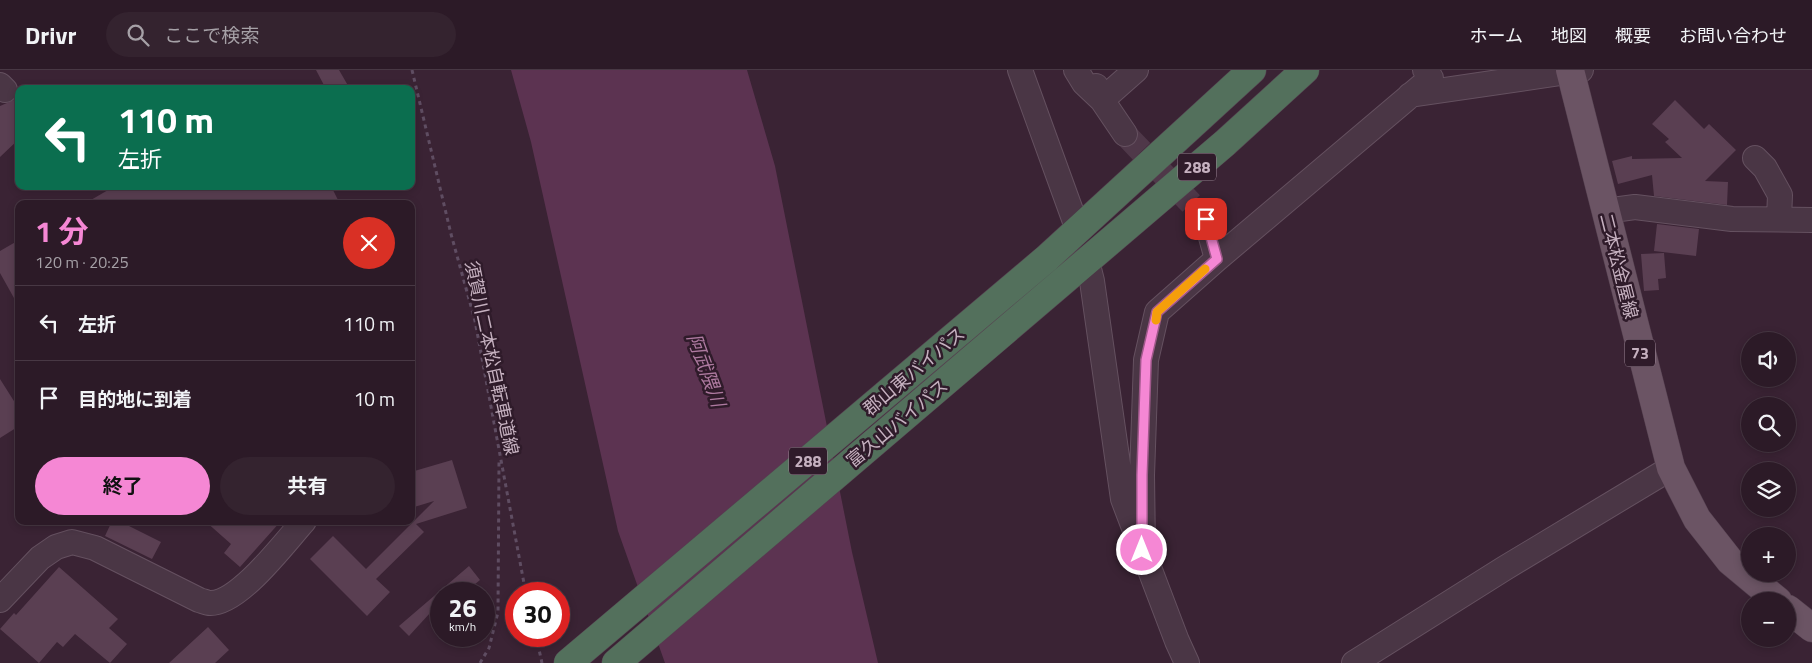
<!DOCTYPE html>
<html lang="ja">
<head>
<meta charset="utf-8">
<style>
	:root { --surface:#2c1a27; --page:#34232f; --text:#f1f3f6; --muted:#a6a1a7; --line:#483844; --accent:#f587d4 }
	body { margin:0; font-family:"Titillium Web","Noto Sans JP",sans-serif; background:var(--page); color:var(--text); height:100vh; display:flex; flex-direction:column; font-size:19px; white-space:nowrap }
	* { box-sizing:border-box; margin:0 }
	p { font-size:16px; color:var(--muted) }
	.icon { flex:none; width:28px; height:28px; fill:none; stroke:currentColor; stroke-width:2; stroke-linecap:round; stroke-linejoin:round }
	.map { position:relative; flex:1; overflow:hidden }
	.sheet { position:absolute; left:15px; top:130px; width:400px; height:325px; display:flex; flex-direction:column; background:var(--surface); border-radius:10px; box-shadow:0 2px 8px #0003,0 0 0 1px var(--line) }
	.sheet>* { flex:none }
	.top-card { position:absolute; left:15px; top:15px; width:400px; height:105px; border-radius:10px; box-shadow:0 2px 8px #0003,0 0 0 1px var(--line); background:#0b6e4f; color:#fff; overflow:hidden }
	.tools { position:absolute; left:1741px; top:262px; display:grid; gap:10px }
	.tools a { display:grid; place-items:center; width:55px; height:55px; border-radius:50%; background:var(--surface); box-shadow:0 2px 8px #0003,0 0 0 1px var(--line); font-size:25px }
	.speed { position:absolute; left:430px; top:512px; display:flex; gap:10px; font-size:25px; font-weight:700; text-align:center }
	.speed>* { display:grid; place-content:center; width:65px; height:65px; border-radius:50%; background:var(--surface); box-shadow:0 2px 8px #0003,0 0 0 1px var(--line); line-height:1 }
	.speed small { font-size:12px; font-weight:400 }
	.speed .limit { border:8px solid #d22; background:#fff; color:#111 }
	.pin { position:absolute; display:grid; place-items:center; width:42px; height:42px; color:#fff; margin:-21px; border-radius:10px; box-shadow:0 2px 8px #0006 }
	.me { position:absolute; width:55px; margin:-28px; rotate:0deg; stroke-linejoin:round; filter:drop-shadow(0 0 4px #0008) }
	.turn { display:flex; align-items:center; gap:18px; height:105px; padding:0 20px; font-size:22px }
	.turn .icon { width:65px; height:65px; stroke-width:2.5 }
	.turn b { display:block; font-size:35px; line-height:42px }
	.round { display:grid; place-items:center; flex:none; width:52px; height:52px; border-radius:26px; background:var(--page) }
	.headline { display:flex; align-items:center; justify-content:space-between; height:85px; padding:0 20px }
	h1 { font-size:30px; font-weight:700; line-height:38px; color:var(--accent) }
	.action { display:flex; gap:10px; margin-top:auto; padding:10px 20px }
	.action a { flex:1; height:58px; border-radius:30px; background:var(--accent); color:#111; font-size:20px; font-weight:700; line-height:58px; text-align:center }
	.action a+a { background:var(--page); color:var(--text) }
	ul { padding:0; list-style:none }
	li { display:flex; align-items:center; gap:15px; height:75px; padding:0 20px; border-top:1px solid var(--line) }
	li div { flex:1 }
	li b { display:block; font-size:19px }
	li em { font-style:normal }
	header { display:flex; align-items:center; gap:30px; box-sizing:border-box; height:70px; padding:0 25px; background:var(--surface); border-bottom:1px solid var(--line) }
	header strong { font-size:24px }
	nav { display:flex; gap:28px; margin-inline-start:auto; font-size:18px }
	.search { width:350px; height:45px; background:var(--page); display:flex; align-items:center; gap:12px; box-sizing:border-box; padding:0 18px; border-radius:28px; color:var(--muted); font-size:19px }
	.map>svg:first-child { display:block }
	.water { fill:#5c3351 }
	.building { fill:#5a3f52 }
	.lines { fill:none; stroke-linecap:round; stroke-linejoin:round }
	.minor-tunnel { stroke:#4f3849; stroke-width:24; stroke-dasharray:24 12; stroke-linecap:butt }
	.minor-casing { stroke:#655160; stroke-width:26 }
	.major-casing { stroke:#533f4e; stroke-width:29 }
	.highway-casing { stroke:#554150; stroke-width:29 }
	.path { stroke:#5f4d62; stroke-width:3; stroke-dasharray:4 4; stroke-linecap:butt }
	.minor { stroke:#4a3645; stroke-width:24 }
	.major { stroke:#6b5464; stroke-width:28 }
	.highway { stroke:#53705c; stroke-width:28 }
	.route-casing { stroke:#9f588a; stroke-width:12 }
	.route { stroke:#f587d4; stroke-width:9 }
	.slow { stroke:#f59e0b; stroke-width:9 }
	.labels { text-anchor:middle; dominant-baseline:central; stroke-width:5; stroke-linejoin:round; paint-order:stroke }
	.shield { fill:#2f1b2a; stroke:#998493; stroke-width:1 }
	.shield-label { font-size:16px; font-weight:bold; fill:#c6b1c0 }
	.street-label { font-size:18px; fill:#c6b1c0; stroke:#2f1b2a }
	.water-label { font-size:19px; font-style:italic; fill:#ae7aa0; stroke:#2f1b2a }
</style>
</head>
<body>
<header>
<strong>Drivr</strong>
<div class="search"><svg class="icon" aria-label="search" viewBox="0 0 24 24"><circle cx="10" cy="10" r="6"/><path d="M15 15l6 6"/></svg>ここで検索</div>
<nav><a>ホーム</a><a>地図</a><a>概要</a><a>お問い合わせ</a></nav>
</header>
<div class="map">
<svg width="1812" height="593" viewBox="0 0 1812 593">
	<rect width="100%" height="100%" fill="#3a2334"/>
	<!-- water -->
	<path class="water" d="M 511,0 L 747,0 L 775,96 L 852,482 L 878,593 L 665,593 L 618,461 L 531,72 Z"/>
	<!-- building -->
	<path class="building" d="M 316,0 L 339,0 L 350,19 L 326,19 Z
		M 19,17 L 19,69 L 0,87 L 0,36 L 14,30 Z
		M 1675,30 L 1704,59 L 1709,54 L 1736,80 L 1705,111 L 1728,112 L 1727,135 L 1654,126 L 1652,105 L 1618,114 L 1612,91 L 1632,86 L 1632,89 L 1682,88 L 1665,72 L 1669,69 L 1652,54 Z
		M 115,116 L 331,116 L 340,134 L 84,134 Z
		M 1657,154 L 1699,159 L 1696,186 L 1654,181 Z
		M 19,170 L 19,237 L 0,203 L 0,181 Z
		M 1664,183 L 1666,208 L 1658,209 L 1659,220 L 1644,221 L 1641,184 Z
		M 0,309 L 19,339 L 19,356 L 0,368 Z
		M 452,390 L 467,438 L 416,454 L 424,462 L 376,509 L 390,522 L 367,546 L 310,489 L 333,466 L 366,499 L 434,431 L 411,438 L 411,402 Z
		M 112,451 L 119,451 L 161,472 L 152,489 L 105,466 Z
		M 205,451 L 281,451 L 240,497 L 224,483 L 231,474 Z
		M 469,496 L 480,510 L 463,524 L 441,524 L 441,531 L 409,566 L 399,556 Z
		M 59,497 L 118,549 L 109,558 L 127,574 L 110,593 L 75,564 L 63,577 L 57,572 L 39,593 L 0,559 L 14,543 L 16,545 Z
		M 208,557 L 229,580 L 215,593 L 169,593 Z"/>
	<g class="lines">
		<!-- minor-tunnel -->
		<path class="minor-tunnel" d="M 1125,64 L 1206,149"/>
		<!-- minor casing -->
		<g class="minor-casing">
			<path id="minor" d="M 1020,0 L 1078,160
				M 1076,0 L 1084,13 L 1102,30 L 1125,64
				M 0,15 L 5,20
				M 1096,16 L 1102,30 L 1136,0
				M 1410,25 L 1581,0
				M 1755,88 L 1765,98 L 1780,125 L 1779,149
				M 1605,141 L 1635,137 L 1732,149 L 1812,150
				M 1206,149 L 1217,189
				M 1087,191 L 1092,211 L 1123,429 L 1177,571 L 1187,593
				M 1143,480 L 1142,405 L 1146,290 L 1157,242 L 1217,189 L 1431,8 L 1425,0
				M 0,530 L 40,488 L 56,477 L 72,472 L 95,478 L 199,530 C 203,531 207,533 210,533 C 239,534 285,472 304,451
				M 1354,593 L 1505,498 L 1671,398"/>
		</g>
		<!-- major casing -->
		<g class="major-casing">
			<path id="major" d="M 1570,0 L 1671,398 L 1697,449 L 1730,491 L 1778,531
				M 1788,539 L 1812,558"/>
		</g>
		<!-- highway casing -->
		<g class="highway-casing">
			<path id="highway" d="M 568,593 L 1047,188 L 1252,0
				M 616,593 L 1225,73 L 1305,0"/>
		</g>
		<!-- path -->
		<path class="path" d="M 412,0 L 451,164 L 475,251 L 526,524
			M 536,566 L 542,593
			M 480,593 L 489,578 L 498,542 L 499,392"/>
		<!-- minor -->
		<use href="#minor" class="minor"/>
		<!-- major -->
		<use href="#major" class="major"/>
		<!-- highway -->
		<use href="#highway" class="highway"/>
	</g>
	<g class="lines">
		<!-- route casing -->
		<g class="route-casing">
			<path id="route" d="M 1142,480 L 1142,405 L 1146,290 L 1157,242 L 1217,189 L 1206,149"/>
		</g>
		<!-- route -->
		<use href="#route" class="route"/>
		<!-- slow -->
		<path class="slow" d="M 1156,250 L 1157,242 L 1205,199"/>
	</g>
	<g class="labels">
		<!-- shield labels -->
		<g class="shield">
			<rect x="1178" y="83.5" width="38" height="27" rx="4"/>
			<rect x="1625" y="269.5" width="30" height="27" rx="4"/>
			<rect x="789" y="377.5" width="38" height="27" rx="4"/>
		</g>
		<g class="shield-label">
			<text x="1197" y="97">288</text>
			<text x="1640" y="283">73</text>
			<text x="808" y="391">288</text>
		</g>
		<!-- street labels -->
		<g class="street-label">
			<text transform="translate(1619 196) rotate(76)">二本松金屋線</text>
			<text transform="translate(492 288) rotate(78)">須賀川二本松自転車道線</text>
			<text transform="translate(914 301) rotate(-40)">郡山東バイパス</text>
			<text transform="translate(897 353) rotate(-40)">富久山バイパス</text>
		</g>
		<!-- water labels -->
		<g class="water-label">
			<text transform="translate(707 300) rotate(70)">阿武隈川</text>
		</g>
	</g>
</svg>
<div class="tools">
<a><svg class="icon" aria-label="sound" viewBox="0 0 24 24"><path d="M4 9h4l5-4v14l-5-4H4zM17 9q2 3 0 6"/></svg></a>
<a><svg class="icon" aria-label="search" viewBox="0 0 24 24"><circle cx="10" cy="10" r="6"/><path d="M15 15l6 6"/></svg></a>
<a><svg class="icon" aria-label="layers" viewBox="0 0 24 24"><path d="M12 4l9 5-9 5-9-5zM3 14l9 5 9-5"/></svg></a>
<a>+</a>
<a>−</a>
</div>
<div class="speed"><div>26<small>km/h</small></div><div class="limit">30</div></div>
<div class="pin" style="left:1206px;top:149px;background:#d93025"><svg class="icon" aria-label="arrive" viewBox="0 0 24 24"><path d="M6 21V4h12l-3 4 3 4H6"/></svg></div>
<svg class="me" style="left:1142px;top:480px" viewBox="-20 -20 40 40"><circle r="17" fill="#f587d4" stroke="#fff" stroke-width="3"/><path d="M0-11L8 9 0 5-8 9z" fill="#fff"/></svg>
<div class="top-card">
<div class="turn"><svg class="icon" aria-label="left" viewBox="0 0 24 24"><path d="M17 20v-9H6M10 6l-5 5 5 5"/></svg><div><b>110 m</b>左折</div></div>
</div>
<section class="sheet">
<div class="headline"><div><h1>1 分</h1><p>120 m · 20:25</p></div><a class="round" style="background:#d93025;color:#fff"><svg class="icon" aria-label="close" viewBox="0 0 24 24"><path d="M6 6l12 12M18 6L6 18"/></svg></a></div>
<ul>
<li><svg class="icon" aria-label="left" viewBox="0 0 24 24"><path d="M17 20v-9H6M10 6l-5 5 5 5"/></svg><div><b>左折</b></div><em>110 m</em></li>
<li><svg class="icon" aria-label="arrive" viewBox="0 0 24 24"><path d="M6 21V4h12l-3 4 3 4H6"/></svg><div><b>目的地に到着</b></div><em>10 m</em></li>
</ul>
<div class="action"><a>終了</a><a>共有</a></div>
</section>
</div>
</body>
</html>
